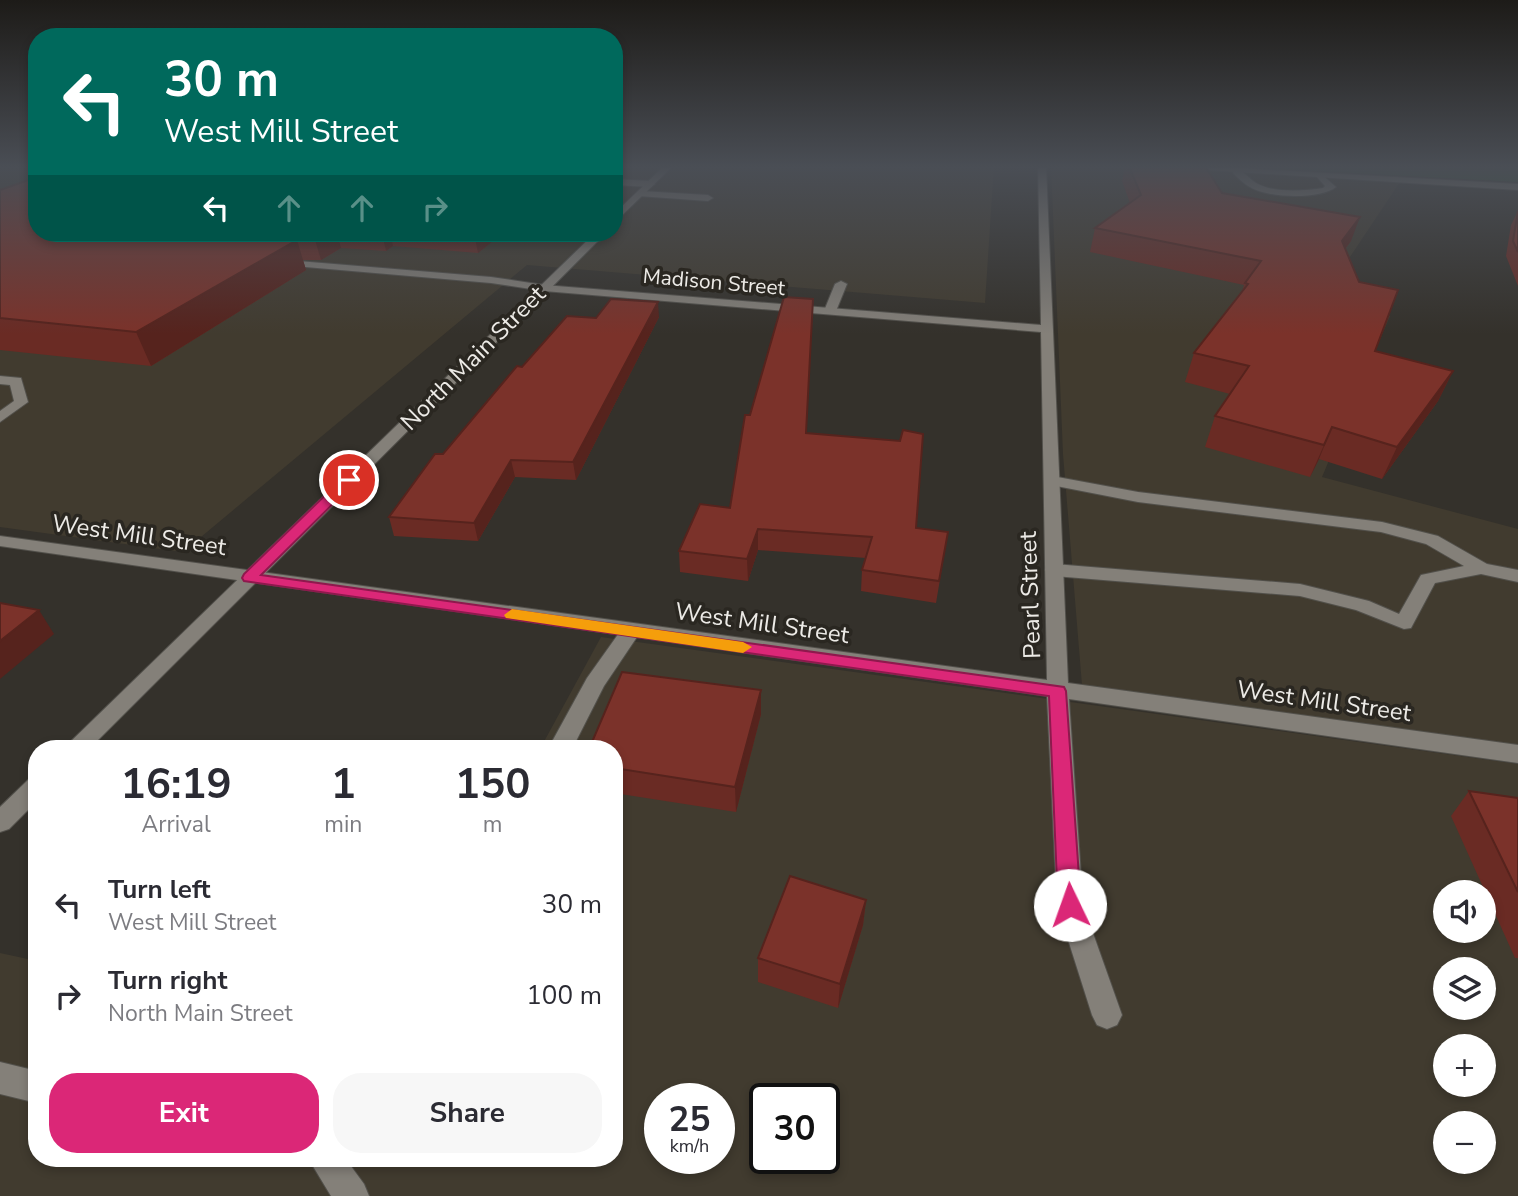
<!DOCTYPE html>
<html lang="en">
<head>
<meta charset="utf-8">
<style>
	:root { --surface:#fff; --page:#f7f7f7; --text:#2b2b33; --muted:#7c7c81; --accent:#db2777 }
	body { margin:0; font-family:"Nunito Sans",sans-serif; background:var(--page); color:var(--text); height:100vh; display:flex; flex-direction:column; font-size:26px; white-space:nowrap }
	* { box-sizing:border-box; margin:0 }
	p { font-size:23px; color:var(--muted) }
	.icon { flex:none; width:38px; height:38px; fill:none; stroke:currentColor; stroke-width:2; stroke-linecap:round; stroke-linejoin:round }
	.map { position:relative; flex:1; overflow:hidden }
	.details { position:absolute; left:28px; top:740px; width:595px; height:427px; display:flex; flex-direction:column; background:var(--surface); border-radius:28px; box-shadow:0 4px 10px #0003 }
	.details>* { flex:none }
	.top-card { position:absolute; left:28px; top:28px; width:595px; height:214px; border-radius:28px; box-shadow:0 4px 10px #0003; background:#00695c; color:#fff; overflow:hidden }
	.tools { position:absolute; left:1433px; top:880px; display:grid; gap:14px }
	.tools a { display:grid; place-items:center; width:63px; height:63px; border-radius:50%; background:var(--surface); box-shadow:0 4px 10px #0003; font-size:35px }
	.speed { position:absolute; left:644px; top:1083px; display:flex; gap:14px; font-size:35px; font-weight:700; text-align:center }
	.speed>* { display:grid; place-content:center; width:91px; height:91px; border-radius:50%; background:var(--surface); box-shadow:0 4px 10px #0003; line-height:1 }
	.speed small { font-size:18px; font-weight:400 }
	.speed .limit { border:4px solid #111; border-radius:10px; background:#fff; color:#111 }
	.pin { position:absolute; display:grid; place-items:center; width:60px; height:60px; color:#fff; margin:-30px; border:4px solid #fff; border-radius:50%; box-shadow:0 2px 7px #0007 }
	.me { position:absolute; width:77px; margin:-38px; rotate:357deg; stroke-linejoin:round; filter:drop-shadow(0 0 5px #0008) }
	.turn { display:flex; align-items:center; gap:24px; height:147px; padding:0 21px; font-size:32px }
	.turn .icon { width:91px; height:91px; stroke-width:2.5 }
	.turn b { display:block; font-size:49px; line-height:60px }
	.lanes { display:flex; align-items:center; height:66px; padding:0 21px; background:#0003; justify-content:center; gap:35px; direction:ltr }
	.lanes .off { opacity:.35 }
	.eta { display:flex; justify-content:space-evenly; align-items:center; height:119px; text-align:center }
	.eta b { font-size:42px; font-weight:700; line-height:49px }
	.cta { display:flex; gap:14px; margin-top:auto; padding:14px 21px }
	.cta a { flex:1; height:80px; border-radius:28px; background:var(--accent); color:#fff; font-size:28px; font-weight:700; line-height:80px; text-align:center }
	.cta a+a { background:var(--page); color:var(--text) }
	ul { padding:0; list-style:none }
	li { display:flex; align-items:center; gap:21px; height:91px; padding:0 21px }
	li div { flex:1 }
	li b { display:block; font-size:26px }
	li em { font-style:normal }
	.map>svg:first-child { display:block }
	.built { fill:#413b2f; fill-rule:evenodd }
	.green { fill:#2b5331 }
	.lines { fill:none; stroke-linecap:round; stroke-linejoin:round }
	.service-casing { stroke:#52504b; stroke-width:2 }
	.minor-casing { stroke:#52504b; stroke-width:2 }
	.tertiary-casing { stroke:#52504b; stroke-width:2 }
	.service { fill:#848079; fill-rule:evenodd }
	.minor { fill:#848079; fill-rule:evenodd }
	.tertiary { fill:#848079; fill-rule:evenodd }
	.wall { fill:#6a2b24 }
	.shaded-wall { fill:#56231d }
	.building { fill:#7b322a; stroke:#56231d; stroke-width:2 }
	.route { fill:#db2777; stroke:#8e194d; stroke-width:2 }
	.slow { fill:#f59e0b }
	.labels { text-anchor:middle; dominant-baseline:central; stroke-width:7; stroke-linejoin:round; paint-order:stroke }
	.far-street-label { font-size:21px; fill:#edebe7; stroke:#2a2721 }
	.street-label { font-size:24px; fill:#edebe7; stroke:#2a2721 }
</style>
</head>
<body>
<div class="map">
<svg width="1518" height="1196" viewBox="0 0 1518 1196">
	<rect width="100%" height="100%" fill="#34312b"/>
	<!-- built -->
	<path class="built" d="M 0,166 L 37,166 L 37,233 L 614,233 L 614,166 L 994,166 L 985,303 L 527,265 L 183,552 L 0,527 Z
		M 1051,166 L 1118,166 L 1400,182 L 1320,302 L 1390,316 L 1322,477 L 1518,529 L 1518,746 L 1082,685 L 1063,454 Z
		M 601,637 L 1518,764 L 1518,1196 L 0,1196 L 0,953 L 37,961 L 37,1158 L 614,1158 L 614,749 L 540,749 ZM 1446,892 L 1484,892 L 1484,931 L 1446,931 ZM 1446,970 L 1484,970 L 1484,1008 L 1446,1008 ZM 1446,1046 L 1484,1046 L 1484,1085 L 1446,1085 ZM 660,1099 L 719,1099 L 719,1158 L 660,1158 ZM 765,1099 L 824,1099 L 824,1158 L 765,1158 ZM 1446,1124 L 1484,1124 L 1484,1162 L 1446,1162 Z"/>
	<!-- green -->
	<path class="green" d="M 1225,166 L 1518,166 L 1518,182 Z"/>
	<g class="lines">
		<!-- service casing -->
		<g class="service-casing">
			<path id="service" d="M 1233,169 C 1243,169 1248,178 1256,183 C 1273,193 1304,191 1323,188 L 1325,186 L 1316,176 L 1320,173 L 1336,187 C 1320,200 1267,198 1250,187 C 1244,184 1238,178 1233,173 Z
				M 614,179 L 651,181 L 655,184 L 651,187 L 614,185 Z
				M 641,191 L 708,195 L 713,198 L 708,201 L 638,196 L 638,192 Z
				M 298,261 L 491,277 L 544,285 L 550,288 L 544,291 L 491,283 L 294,266 L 294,262 Z
				M 841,281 L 847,284 L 836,311 L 826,314 L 824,311 L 835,284 Z
				M 0,376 L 21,378 L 28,402 L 0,422 L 0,411 L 14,401 L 10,385 L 0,384 Z
				M 1052,476 L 1138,492 L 1382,522 L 1438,536 L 1487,564 L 1518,570 L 1518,582 L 1481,574 L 1435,583 L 1411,628 L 1404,629 L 1356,610 L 1300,596 L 1054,576 L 1045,570 L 1047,566 L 1054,564 L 1300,584 L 1369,601 L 1399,614 L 1421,575 L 1464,566 L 1426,544 L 1381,532 L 1138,502 L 1046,484 L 1044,481 L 1046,478 Z
				M 631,624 L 638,626 L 641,631 L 604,686 L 572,749 L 548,749 L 587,678 L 624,626 Z
				M 0,1062 L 37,1071 L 37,1103 L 0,1094 Z
				M 308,1158 L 345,1158 L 364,1184 L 369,1196 L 331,1196 Z"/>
		</g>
		<!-- minor casing -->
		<g class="minor-casing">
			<path id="minor" d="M 1038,166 L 1046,166 L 1068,683 L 1518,745 L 1518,763 L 1069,699 L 1083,905 L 1122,1015 L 1117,1025 L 1107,1029 L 1097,1025 L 1092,1015 L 1057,905 L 1047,696 L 0,546 L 0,536 L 1047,680 L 1041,332 L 544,291 L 538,288 L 544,285 L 1041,325 Z
				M 1146,166 L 1199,166 L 1518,184 L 1518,190 Z"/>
		</g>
		<!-- tertiary casing -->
		<g class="tertiary-casing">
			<path id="tertiary" d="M 664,166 L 673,166 L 614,223 L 614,214 Z
				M 595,233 L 606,233 L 89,749 L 63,749 Z
				M 37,777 L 37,801 L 9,829 L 0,832 L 0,807 L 29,779 Z"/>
		</g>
		<!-- service -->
		<use href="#service" class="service"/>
		<!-- minor -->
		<use href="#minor" class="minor"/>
		<!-- tertiary -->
		<use href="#tertiary" class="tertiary"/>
	</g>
	<!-- wall -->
	<path class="wall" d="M 614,166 L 626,166 L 617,175 L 614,174 Z
		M 1125,166 L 1205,166 L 1222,193 L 1351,241 L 1345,249 L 1375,351 L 1453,371 L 1438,401 L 1382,479 L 1319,459 L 1310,477 L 1205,447 L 1215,416 L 1230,394 L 1185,382 L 1194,353 L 1242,292 L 1244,285 L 1090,252 L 1095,228 L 1130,203 L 1122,181 Z
		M 0,190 L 37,233 L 503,233 L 478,253 L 393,246 L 386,251 L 341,248 L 321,260 L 303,260 L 306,270 L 151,366 L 0,350 Z
		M 1518,211 L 1518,286 L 1506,256 L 1511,225 Z
		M 659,317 L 576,480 L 515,477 L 478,541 L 394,536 L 389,517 L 443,454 L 522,367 L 596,318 Z
		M 807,433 L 916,528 L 948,532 L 936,603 L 861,591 L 862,570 L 866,558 L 758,550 L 748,581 L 680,572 L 679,551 L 730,508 Z
		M 761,690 L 761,714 L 736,812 L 614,793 L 614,749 Z
		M 1469,791 L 1518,798 L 1518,958 L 1515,958 L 1451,816 Z
		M 866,900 L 863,925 L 838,1008 L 758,982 L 758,958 Z"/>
	<!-- shaded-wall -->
	<path class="shaded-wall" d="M 616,166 L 626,166 L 617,175 Z
		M 1360,217 L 1351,241 L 1332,266 L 1342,241 Z
		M 284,233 L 285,233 L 289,244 L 297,240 L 306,270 L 151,366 L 136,332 L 283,238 Z
		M 313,233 L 337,233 L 341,248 L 321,260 Z
		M 382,233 L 390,233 L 393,246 L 386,251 Z
		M 474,233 L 503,233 L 478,253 Z
		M 658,302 L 659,317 L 576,480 L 573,462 Z
		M 1453,371 L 1438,401 L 1382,479 L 1397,447 Z
		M 1332,427 L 1319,459 L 1310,477 L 1324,445 Z
		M 511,460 L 515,477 L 478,541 L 474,523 Z
		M 758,529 L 758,550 L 748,581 L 747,559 Z
		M 39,610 L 54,634 L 0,679 L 0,641 Z
		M 761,690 L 761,714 L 736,812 L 735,787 Z
		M 866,900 L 863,925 L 838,1008 L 840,984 Z"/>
	<!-- building -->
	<path class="building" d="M 1129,166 L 1205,166 L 1222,193 L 1360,217 L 1342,241 L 1359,282 L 1398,290 L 1375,351 L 1453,371 L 1397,447 L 1332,427 L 1324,445 L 1215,416 L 1249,366 L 1194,353 L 1248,284 L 1245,283 L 1261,261 L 1095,228 L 1141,195 Z
		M 37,177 L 37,233 L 284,233 L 283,238 L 297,240 L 136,332 L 0,318 L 0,190 Z
		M 1518,211 L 1518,252 L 1513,241 Z
		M 784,297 L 813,299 L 806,433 L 900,441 L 903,430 L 923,434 L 916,528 L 948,532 L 939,581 L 862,570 L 872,537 L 758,529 L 747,559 L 679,551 L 700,504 L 730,508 L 745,415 L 750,415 Z
		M 611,299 L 658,302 L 573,462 L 511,460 L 474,523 L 389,517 L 435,454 L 443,454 L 517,366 L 522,367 L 567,316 L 596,318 Z
		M 0,603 L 39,610 L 0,641 Z
		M 622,672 L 761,690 L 735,787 L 614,768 L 614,749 L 589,749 Z
		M 1469,791 L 1518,798 L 1518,892 Z
		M 790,876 L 866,900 L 840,984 L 758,958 Z"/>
	<!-- sky -->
	<linearGradient id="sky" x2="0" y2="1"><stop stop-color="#1d1b18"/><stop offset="0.5" stop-color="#4a4e55"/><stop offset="1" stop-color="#4a4e55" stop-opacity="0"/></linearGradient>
	<rect width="1518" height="334" fill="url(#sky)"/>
	<!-- route -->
	<path class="route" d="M 349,476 L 356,480 L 354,483 L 261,575 L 1064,687 L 1066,691 L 1081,905 L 1077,912 L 1070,915 L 1062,912 L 1058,905 L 1049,696 L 244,581 L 242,578 L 244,574 L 344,477 Z"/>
	<!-- slow -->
	<path class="slow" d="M 512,609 L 743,642 L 752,647 L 743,653 L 506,618 L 504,615 Z"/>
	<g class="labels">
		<!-- far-street labels -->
		<g class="far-street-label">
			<text transform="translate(714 282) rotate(5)">Madison Street</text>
		</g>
		<!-- street labels -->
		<g class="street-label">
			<text transform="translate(473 358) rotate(-45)">North Main Street</text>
			<text transform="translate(139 535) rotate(8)">West Mill Street</text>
			<text transform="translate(1030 595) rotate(-92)">Pearl Street</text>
			<text transform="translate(762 623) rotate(8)">West Mill Street</text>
			<text transform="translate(1324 701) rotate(8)">West Mill Street</text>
		</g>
	</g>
</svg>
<div class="tools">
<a><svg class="icon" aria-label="sound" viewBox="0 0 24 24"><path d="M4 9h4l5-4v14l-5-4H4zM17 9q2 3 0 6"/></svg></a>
<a><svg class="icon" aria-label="layers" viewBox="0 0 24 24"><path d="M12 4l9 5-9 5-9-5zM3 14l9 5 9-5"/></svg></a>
<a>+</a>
<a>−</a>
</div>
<div class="speed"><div>25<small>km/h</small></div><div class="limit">30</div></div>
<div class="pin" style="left:349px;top:480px;background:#d93025"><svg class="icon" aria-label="arrive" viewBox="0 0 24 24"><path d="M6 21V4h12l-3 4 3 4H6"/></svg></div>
<svg class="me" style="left:1070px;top:905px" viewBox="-20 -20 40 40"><circle r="19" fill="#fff"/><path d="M0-13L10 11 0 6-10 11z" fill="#db2777"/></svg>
<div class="top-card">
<div class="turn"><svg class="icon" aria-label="left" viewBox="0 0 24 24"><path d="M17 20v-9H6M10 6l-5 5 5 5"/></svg><div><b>30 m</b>West Mill Street</div></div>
<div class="lanes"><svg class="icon" aria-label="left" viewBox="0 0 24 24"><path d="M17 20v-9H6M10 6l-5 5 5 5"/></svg><svg class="icon off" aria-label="ahead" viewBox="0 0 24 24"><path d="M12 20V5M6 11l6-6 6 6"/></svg><svg class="icon off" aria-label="ahead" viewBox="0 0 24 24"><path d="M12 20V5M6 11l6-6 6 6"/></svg><svg class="icon off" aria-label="right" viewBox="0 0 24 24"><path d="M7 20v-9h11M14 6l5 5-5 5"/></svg></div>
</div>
<section class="details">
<div class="eta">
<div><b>16:19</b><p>Arrival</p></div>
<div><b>1</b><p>min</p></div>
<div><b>150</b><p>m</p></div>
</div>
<ul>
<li><svg class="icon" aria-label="left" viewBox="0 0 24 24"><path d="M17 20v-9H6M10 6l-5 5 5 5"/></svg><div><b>Turn left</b><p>West Mill Street</p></div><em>30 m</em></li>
<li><svg class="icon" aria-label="right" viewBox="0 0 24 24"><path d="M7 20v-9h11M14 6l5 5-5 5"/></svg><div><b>Turn right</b><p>North Main Street</p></div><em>100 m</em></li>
</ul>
<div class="cta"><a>Exit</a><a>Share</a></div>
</section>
</div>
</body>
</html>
